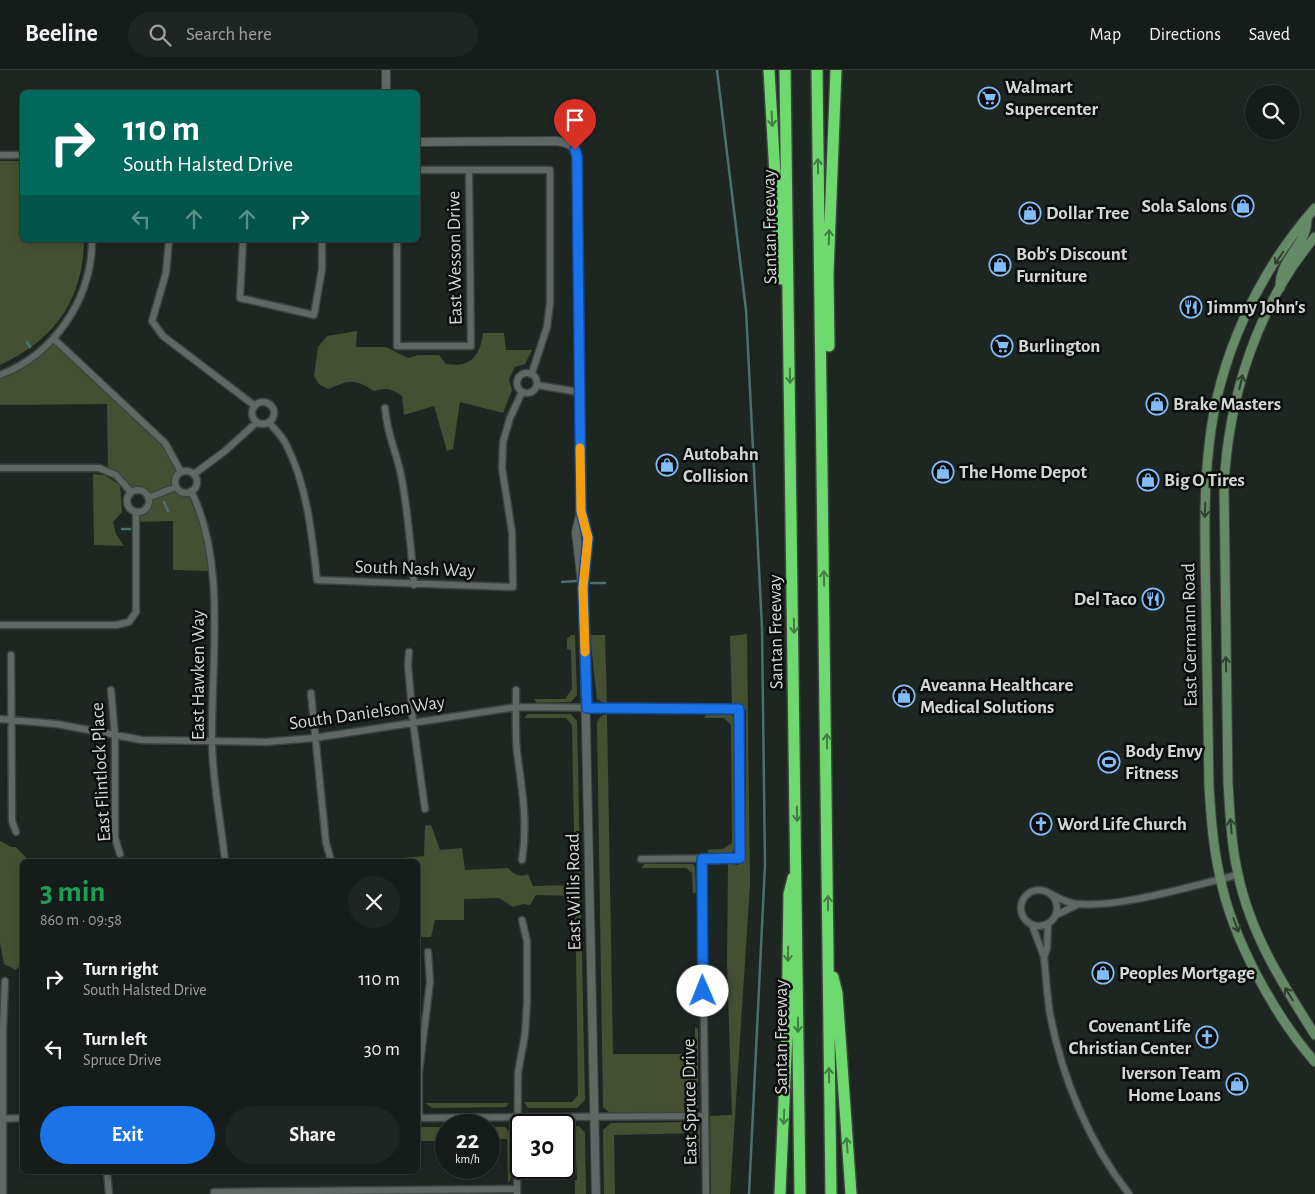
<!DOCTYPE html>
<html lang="en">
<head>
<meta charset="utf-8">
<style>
	:root { --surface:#161c1a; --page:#1f2523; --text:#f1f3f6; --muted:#9ea1a2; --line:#353a39; --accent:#1a73e8 }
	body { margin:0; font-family:"Alegreya Sans",sans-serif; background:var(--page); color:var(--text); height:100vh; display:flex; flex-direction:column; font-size:19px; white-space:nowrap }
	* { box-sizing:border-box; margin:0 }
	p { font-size:16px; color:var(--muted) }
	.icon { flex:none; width:28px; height:28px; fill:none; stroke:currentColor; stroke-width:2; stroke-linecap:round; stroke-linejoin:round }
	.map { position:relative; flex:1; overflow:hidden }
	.panel { position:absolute; left:20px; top:789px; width:400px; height:315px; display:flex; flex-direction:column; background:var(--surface); border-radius:8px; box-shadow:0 2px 8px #0003,0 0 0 1px var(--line) }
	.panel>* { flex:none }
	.hud { position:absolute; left:20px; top:20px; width:400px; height:152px; border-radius:8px; box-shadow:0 2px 8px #0003,0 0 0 1px var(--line); background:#00695c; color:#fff; overflow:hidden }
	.controls { position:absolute; left:1245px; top:15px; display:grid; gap:10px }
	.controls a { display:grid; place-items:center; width:55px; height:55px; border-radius:50%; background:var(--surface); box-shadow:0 2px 8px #0003,0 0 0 1px var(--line); font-size:25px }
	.speed { position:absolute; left:435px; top:1044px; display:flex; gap:10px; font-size:25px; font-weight:700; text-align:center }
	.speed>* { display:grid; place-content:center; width:65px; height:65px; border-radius:50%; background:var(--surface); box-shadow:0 2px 8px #0003,0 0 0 1px var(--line); line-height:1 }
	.speed small { font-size:12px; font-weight:400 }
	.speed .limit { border:2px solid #111; border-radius:8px; background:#fff; color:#111 }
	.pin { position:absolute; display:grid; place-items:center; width:42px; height:42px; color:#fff; margin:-51px -21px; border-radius:50% 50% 50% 0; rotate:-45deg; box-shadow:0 0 5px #0007 }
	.pin .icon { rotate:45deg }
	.me { position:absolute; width:55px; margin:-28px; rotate:359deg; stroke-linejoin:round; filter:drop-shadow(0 0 4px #0008) }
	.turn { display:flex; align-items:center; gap:18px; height:105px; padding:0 20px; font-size:22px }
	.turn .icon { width:65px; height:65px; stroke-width:2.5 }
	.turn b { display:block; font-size:35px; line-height:42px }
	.lanes { display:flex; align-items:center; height:48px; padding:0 20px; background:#0003; justify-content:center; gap:25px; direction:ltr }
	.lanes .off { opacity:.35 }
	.round { display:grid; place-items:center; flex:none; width:52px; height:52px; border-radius:26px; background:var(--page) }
	.head { display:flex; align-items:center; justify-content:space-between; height:85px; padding:0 20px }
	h1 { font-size:30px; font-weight:600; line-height:38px; color:#1e9e55 }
	.cta { display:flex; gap:10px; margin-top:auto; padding:10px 20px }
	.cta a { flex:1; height:58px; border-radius:30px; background:var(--accent); color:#fff; font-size:20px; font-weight:600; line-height:58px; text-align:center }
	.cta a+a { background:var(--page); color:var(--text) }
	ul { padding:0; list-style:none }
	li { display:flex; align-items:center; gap:15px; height:70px; padding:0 20px }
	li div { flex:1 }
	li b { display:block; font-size:19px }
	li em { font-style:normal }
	header { display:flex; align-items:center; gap:30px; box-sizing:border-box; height:70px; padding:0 25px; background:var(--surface); border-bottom:1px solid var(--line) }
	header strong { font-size:24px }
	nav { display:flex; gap:28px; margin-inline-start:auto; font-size:18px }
	.search { width:350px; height:45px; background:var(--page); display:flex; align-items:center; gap:12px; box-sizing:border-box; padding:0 18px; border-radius:28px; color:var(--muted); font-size:19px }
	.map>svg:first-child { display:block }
	.green { fill:#455033 }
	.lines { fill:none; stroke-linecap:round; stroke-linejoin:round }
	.stream { stroke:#4a7070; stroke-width:2.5 }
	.minor-casing { stroke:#3d4340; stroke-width:9 }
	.tertiary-casing { stroke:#3d4340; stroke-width:10 }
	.secondary-casing { stroke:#3d4340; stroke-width:11 }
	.motorway-casing { stroke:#3d4340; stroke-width:14 }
	.minor { stroke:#606864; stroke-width:6 }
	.tertiary { stroke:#606864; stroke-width:8 }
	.secondary { stroke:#648a66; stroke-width:9 }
	.motorway { stroke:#6ed96c; stroke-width:11 }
	.oneway { stroke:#417e41 }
	.oneway2 { stroke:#2f4030 }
	.route-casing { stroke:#114b97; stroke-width:12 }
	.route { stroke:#1a73e8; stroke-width:9 }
	.slow { stroke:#f59e0b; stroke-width:9 }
	.labels { text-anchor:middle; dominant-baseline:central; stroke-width:5; stroke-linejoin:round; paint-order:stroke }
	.poi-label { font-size:19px; font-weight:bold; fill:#d3d8d5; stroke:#0b0e0c; text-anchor:start }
	.street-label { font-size:19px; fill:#d3d8d5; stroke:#0b0e0c }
</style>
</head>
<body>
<header>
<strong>Beeline</strong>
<div class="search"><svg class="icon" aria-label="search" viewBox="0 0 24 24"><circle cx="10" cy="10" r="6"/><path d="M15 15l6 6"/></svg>Search here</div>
<nav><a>Map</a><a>Directions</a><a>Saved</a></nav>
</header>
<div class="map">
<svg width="1315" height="1124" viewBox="0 0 1315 1124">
	<rect width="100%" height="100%" fill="#1e2622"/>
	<!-- green -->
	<path class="green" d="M 0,91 L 22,91 L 22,170 L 84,170 C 83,231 54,270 0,295 Z
		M 357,261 L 356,277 L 386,277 L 408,288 L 418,285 L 439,285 L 446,294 C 470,298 480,287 483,263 L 504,263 L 506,280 L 532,280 L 525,294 L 515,297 L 509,309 L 512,320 L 503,343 L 460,332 L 453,379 L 447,381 L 434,336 L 404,345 L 402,326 C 392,319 386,317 374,321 C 354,308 350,310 328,319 L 319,314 L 314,306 L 318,277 L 327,266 Z
		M 54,269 L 165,373 L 178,404 C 173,410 174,417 181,422 L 191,421 L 196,431 L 213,501 L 173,500 L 173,451 L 136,452 L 136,442 L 146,438 L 148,428 L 141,421 L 131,422 L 108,402 L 107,334 L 0,335 L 0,305 Z
		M 93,404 L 104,405 L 120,415 L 122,442 L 113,452 L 116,464 L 124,476 L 94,475 Z
		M 747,564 L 750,814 L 730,1124 L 711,1124 L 710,1046 L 732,1045 L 727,894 L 728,793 L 738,795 L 746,788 L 746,641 L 740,634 L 732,634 L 730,566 Z
		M 571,565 L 575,565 L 577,625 L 571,632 L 537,633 L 534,629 L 565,629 L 572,619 L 571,580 L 567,579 L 567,569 Z
		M 590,565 L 605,565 L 607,635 L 597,629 Z
		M 528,644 L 571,644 L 577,651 L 585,1030 L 577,1038 L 528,1038 L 524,1032 L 572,1032 L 578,1025 L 576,879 L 573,879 L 573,874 L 576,873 L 575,826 L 536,825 L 530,835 L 523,834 L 513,837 L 499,828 L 464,829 L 464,850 L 435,850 L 431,867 L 422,867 L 418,861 L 418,791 L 391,791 L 391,789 L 424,786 L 425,756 L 431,755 L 440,780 L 462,778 L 465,800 L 508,798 C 513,804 520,808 528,804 L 533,816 L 575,815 L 572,655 L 566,648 L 524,648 Z
		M 607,644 L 613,984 L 695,984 L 695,957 L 698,959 L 698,1038 L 695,1042 L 610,1043 L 603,1037 L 597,652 L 601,646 Z
		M 706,645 L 731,645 L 735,648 L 736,777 L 731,784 L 710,784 L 707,780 L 723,779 L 732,773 L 731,655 L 724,648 L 704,648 Z
		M 0,771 L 11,777 L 16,777 L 29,791 L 22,791 L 22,893 L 16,900 L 4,894 L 0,873 Z
		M 644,794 L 693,794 L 695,797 L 696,822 L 693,824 L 692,803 L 686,798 L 642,798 Z
		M 425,1033 L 509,1033 L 506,1037 L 432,1038 Z
		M 695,1052 L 700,1057 L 700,1088 L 696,1091 L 696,1063 L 614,1065 L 615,1124 L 604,1124 L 603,1060 L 611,1053 Z
		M 579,1056 L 585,1063 L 586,1124 L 575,1124 L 575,1110 L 577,1110 L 575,1068 L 570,1063 L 564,1063 L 564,1057 Z
		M 418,1057 L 446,1057 L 446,1071 L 418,1071 Z
		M 489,1057 L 505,1057 L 511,1063 L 511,1109 L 508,1113 L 507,1069 L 489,1069 Z"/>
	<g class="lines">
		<!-- stream -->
		<path class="stream" d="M 717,0 L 746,240 L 762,558 L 765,795 L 749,1124
			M 27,272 L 30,277
			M 164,432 L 168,441
			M 122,459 L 130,459
			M 562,512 L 576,511
			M 591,513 L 605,513
			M 569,821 L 577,821"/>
		<!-- minor casing -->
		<g class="minor-casing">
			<path id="minor" d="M 0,85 L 22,85
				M 418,100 L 550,100 L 550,233 L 547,257 L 532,303
				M 169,170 L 166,203 L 152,251 L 163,266 L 255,336
				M 243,170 L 240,228 L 314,245 L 322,199 L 322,170
				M 397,170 L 397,276 L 471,276 L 469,100
				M 54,269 L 165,373 L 181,402
				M517 313a10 10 0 1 1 20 0a10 10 0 1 1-20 0Z
				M 0,305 C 55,284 92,228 92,170
				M 537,315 L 579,322
				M252 343a11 11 0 1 1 22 0a11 11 0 1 1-22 0Z
				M 385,338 C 387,365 396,380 401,405 C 408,441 411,477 414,515
				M 269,352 C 274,359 282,366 286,374 C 307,415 312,464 317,510 L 513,517 L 512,462 L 502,398 L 503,372 L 510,348 L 522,322
				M 0,398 L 99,398 L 116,405 L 131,422
				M175 412a11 11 0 1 1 22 0a11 11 0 1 1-22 0Z
				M 194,404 L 225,381 L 257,352
				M127 431a11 11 0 1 1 22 0a11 11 0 1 1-22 0Z
				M 191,421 C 227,493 211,591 212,670 C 212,710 221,751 225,791
				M 148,428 L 176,417
				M 0,555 L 116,555 L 129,552 L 136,542 L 136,442
				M 409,582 L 408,595 L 413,652 L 425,739
				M 11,585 L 12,751 L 16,762
				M 111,620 L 115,666 L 115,768 L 120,784
				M 516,620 C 516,641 515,662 517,682 C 522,719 528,753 522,790
				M 311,623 L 326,773 L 331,790
				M 0,649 L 57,654 L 142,670 L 266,672 L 314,668 L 516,637 L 739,639 L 740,788 L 641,789
				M 702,789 L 706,1124
				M1021 838a18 18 0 1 1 36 0a18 18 0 1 1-36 0Z
				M 1049,823 C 1059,828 1066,833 1078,834 C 1121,838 1194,815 1238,805
				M 1056,845 L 1079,834
				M 1048,854 L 1047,879 L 1044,887 C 1046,906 1047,926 1050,944 C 1062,1008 1089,1073 1129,1124
				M 1032,855 L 1044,887
				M 418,1048 L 705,1046
				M 419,1048 L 419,1002 L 430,912 L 428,882
				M 0,1049 L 22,1048
				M 107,1101 L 109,1124
				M 3,1124 L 3,959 L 5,911
				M 214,1124 L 214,1122 L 517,1119
				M 517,1124 L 518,1003 L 525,964 L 527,933 L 527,871 L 522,850"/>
		</g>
		<!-- tertiary casing -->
		<g class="tertiary-casing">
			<path id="tertiary" d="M 386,0 L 386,22
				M 418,72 L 557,71 C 569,73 573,75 577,86 L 581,441 L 576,462 L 582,514
				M 581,441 L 588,468 L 583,518 L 596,1124"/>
		</g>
		<!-- secondary casing -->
		<g class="secondary-casing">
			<path id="secondary" d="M 1315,138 C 1257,204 1218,289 1209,376 C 1203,429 1205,482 1206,535 C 1207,596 1208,656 1209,716 C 1211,747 1213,777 1220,807 C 1232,868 1274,945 1315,992
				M 1315,167 C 1257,235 1228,329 1224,417 L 1228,713 C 1230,743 1231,774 1238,804 C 1250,863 1283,915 1315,965
				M 1280,218 C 1279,187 1308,176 1307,148"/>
		</g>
		<!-- motorway casing -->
		<g class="motorway-casing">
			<path id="motorway" d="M 769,0 L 781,209
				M 785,0 L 800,1124
				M 817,0 L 831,1124
				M 829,276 L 828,204 L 836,0
				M 833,907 L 837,923 L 851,1124
				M 780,1124 L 787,963 L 789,824 L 793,808"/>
		</g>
		<!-- minor -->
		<use href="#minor" class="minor"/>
		<!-- tertiary -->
		<use href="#tertiary" class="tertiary"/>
		<!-- secondary -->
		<use href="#secondary" class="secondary"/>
		<!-- motorway -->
		<use href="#motorway" class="motorway"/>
	</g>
	<!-- one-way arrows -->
	<defs><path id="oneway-shaft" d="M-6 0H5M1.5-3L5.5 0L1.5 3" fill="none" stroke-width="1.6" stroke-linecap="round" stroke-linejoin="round" transform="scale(1.25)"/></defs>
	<g class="oneway">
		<use href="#oneway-shaft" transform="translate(772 49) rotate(87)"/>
		<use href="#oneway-shaft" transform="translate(818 96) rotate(-91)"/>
		<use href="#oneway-shaft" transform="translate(829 167) rotate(-88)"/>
		<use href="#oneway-shaft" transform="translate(790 306) rotate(89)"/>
		<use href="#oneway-shaft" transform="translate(824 508) rotate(-91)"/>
		<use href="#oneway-shaft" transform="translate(794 556) rotate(89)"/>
		<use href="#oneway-shaft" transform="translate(827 671) rotate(-91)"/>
		<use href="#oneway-shaft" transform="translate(797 744) rotate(89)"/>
		<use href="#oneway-shaft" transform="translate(828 833) rotate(-90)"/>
		<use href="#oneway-shaft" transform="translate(788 884) rotate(91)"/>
		<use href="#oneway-shaft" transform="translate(798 955) rotate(90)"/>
		<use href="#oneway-shaft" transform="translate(829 1005) rotate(-91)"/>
		<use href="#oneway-shaft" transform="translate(784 1047) rotate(92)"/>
		<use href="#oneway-shaft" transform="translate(847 1075) rotate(-95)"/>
	</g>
	<g class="oneway2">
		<use href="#oneway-shaft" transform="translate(1279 188) rotate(124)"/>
		<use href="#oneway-shaft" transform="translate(1241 312) rotate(-77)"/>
		<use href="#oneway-shaft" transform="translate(1205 440) rotate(92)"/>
		<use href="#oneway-shaft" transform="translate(1226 594) rotate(-91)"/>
		<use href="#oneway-shaft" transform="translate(1231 756) rotate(-95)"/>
		<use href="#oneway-shaft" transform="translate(1236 855) rotate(69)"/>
		<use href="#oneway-shaft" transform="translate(1289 924) rotate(-121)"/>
	</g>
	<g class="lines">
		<!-- route casing -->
		<g class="route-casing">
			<path id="route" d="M 575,80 L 577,86 L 581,441 L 588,468 L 583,518 L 587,638 L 739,639 L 740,788 L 702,789 L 703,921"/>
		</g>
		<!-- route -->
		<use href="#route" class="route"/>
		<!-- slow -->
		<path class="slow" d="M 580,378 L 581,441 L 588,468 L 583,518 L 585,582"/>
	</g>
	<!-- icons -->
	<defs>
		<g id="supermarket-ring" transform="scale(1.125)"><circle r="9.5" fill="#0b0e0c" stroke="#83bcfb" stroke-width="1.5"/><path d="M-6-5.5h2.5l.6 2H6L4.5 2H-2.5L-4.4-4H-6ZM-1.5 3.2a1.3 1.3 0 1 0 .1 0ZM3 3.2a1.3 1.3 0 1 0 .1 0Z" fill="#83bcfb"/></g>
		<g id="shop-ring" transform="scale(1.125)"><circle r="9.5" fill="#0b0e0c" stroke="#83bcfb" stroke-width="1.5"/><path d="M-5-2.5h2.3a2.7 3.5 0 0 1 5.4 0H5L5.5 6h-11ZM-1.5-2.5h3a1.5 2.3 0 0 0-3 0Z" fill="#83bcfb"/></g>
		<g id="restaurant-ring" transform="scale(1.125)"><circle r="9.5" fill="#0b0e0c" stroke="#83bcfb" stroke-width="1.5"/><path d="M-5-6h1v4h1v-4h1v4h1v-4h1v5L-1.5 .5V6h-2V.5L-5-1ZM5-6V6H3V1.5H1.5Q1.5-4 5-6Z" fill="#83bcfb"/></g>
		<g id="stadium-ring" transform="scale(1.125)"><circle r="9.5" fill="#0b0e0c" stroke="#83bcfb" stroke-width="1.5"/><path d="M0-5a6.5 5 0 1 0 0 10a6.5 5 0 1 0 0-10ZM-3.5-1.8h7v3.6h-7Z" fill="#83bcfb"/></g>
		<g id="church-ring" transform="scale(1.125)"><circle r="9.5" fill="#0b0e0c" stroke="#83bcfb" stroke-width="1.5"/><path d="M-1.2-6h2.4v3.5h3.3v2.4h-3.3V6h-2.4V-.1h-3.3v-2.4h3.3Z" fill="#83bcfb"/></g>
	</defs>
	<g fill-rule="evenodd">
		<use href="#supermarket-ring" x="989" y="28"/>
		<use href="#shop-ring" x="1243" y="136"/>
		<use href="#shop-ring" x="1030" y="143"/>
		<use href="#shop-ring" x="1000" y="195"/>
		<use href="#restaurant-ring" x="1191" y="237"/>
		<use href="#supermarket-ring" x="1002" y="276"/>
		<use href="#shop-ring" x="1157" y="334"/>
		<use href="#shop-ring" x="667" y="395"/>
		<use href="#shop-ring" x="943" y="402"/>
		<use href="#shop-ring" x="1148" y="410"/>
		<use href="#restaurant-ring" x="1153" y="529"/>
		<use href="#shop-ring" x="904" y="626"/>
		<use href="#stadium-ring" x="1109" y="692"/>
		<use href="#church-ring" x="1041" y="754"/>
		<use href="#shop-ring" x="1103" y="903"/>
		<use href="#church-ring" x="1207" y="967"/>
		<use href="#shop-ring" x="1237" y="1014"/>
	</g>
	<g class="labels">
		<!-- poi labels -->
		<g class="poi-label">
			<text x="1005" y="17">Walmart<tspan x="1005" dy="22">Supercenter</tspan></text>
			<text x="1227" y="136" text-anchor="end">Sola Salons</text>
			<text x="1046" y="143">Dollar Tree</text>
			<text x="1016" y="184">Bob's Discount<tspan x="1016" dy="22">Furniture</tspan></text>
			<text x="1207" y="237">Jimmy John's</text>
			<text x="1018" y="276">Burlington</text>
			<text x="1173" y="334">Brake Masters</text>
			<text x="683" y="384">Autobahn<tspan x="683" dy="22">Collision</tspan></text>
			<text x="959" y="402">The Home Depot</text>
			<text x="1164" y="410">Big O Tires</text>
			<text x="1137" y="529" text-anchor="end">Del Taco</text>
			<text x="920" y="615">Aveanna Healthcare<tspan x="920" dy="22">Medical Solutions</tspan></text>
			<text x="1125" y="681">Body Envy<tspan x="1125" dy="22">Fitness</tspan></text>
			<text x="1057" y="754">Word Life Church</text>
			<text x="1119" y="903">Peoples Mortgage</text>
			<text x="1191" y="956" text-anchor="end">Covenant Life<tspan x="1191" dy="22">Christian Center</tspan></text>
			<text x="1221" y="1003" text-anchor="end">Iverson Team<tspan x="1221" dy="22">Home Loans</tspan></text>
		</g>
		<!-- street labels -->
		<g class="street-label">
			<text transform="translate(770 157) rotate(-91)">Santan Freeway</text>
			<text transform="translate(455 188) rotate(-91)">East Wesson Drive</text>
			<text transform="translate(415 499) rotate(2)">South Nash Way</text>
			<text transform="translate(776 562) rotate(-91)">Santan Freeway</text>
			<text transform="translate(1190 565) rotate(-91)">East Germann Road</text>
			<text transform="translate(198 605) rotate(-90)">East Hawken Way</text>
			<text transform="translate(367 643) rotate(-8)">South Danielson Way</text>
			<text transform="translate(101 702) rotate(-93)">East Flintlock Place</text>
			<text transform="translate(574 822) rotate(-91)">East Willis Road</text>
			<text transform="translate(781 967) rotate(-90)">Santan Freeway</text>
			<text transform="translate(690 1032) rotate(-91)">East Spruce Drive</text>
		</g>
	</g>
</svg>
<div class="controls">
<a><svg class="icon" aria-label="search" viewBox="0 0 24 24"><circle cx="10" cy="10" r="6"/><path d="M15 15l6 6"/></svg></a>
</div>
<div class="speed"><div>22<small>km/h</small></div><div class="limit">30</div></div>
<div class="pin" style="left:575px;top:80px;background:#d93025"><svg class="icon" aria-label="arrive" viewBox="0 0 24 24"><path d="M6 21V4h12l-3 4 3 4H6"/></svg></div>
<svg class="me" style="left:703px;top:921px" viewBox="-20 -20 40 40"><circle r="19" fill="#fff"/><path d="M0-13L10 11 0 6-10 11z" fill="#1a73e8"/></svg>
<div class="hud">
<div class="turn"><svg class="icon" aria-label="right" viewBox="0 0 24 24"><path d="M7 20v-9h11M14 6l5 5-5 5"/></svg><div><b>110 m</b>South Halsted Drive</div></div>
<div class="lanes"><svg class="icon off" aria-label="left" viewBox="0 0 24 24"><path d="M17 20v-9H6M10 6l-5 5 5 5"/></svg><svg class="icon off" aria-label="ahead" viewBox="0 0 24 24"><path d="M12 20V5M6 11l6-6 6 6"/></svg><svg class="icon off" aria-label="ahead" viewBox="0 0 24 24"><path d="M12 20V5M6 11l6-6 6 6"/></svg><svg class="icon" aria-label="right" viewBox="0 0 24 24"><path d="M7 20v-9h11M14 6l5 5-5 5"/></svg></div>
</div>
<section class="panel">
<div class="head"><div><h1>3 min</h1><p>860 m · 09:58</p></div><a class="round"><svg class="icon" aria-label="close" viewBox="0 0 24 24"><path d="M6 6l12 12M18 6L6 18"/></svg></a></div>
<ul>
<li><svg class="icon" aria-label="right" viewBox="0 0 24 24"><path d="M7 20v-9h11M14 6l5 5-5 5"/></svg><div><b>Turn right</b><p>South Halsted Drive</p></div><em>110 m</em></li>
<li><svg class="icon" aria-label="left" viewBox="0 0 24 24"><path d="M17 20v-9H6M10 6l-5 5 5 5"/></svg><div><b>Turn left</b><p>Spruce Drive</p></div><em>30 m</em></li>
</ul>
<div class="cta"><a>Exit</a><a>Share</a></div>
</section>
</div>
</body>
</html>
